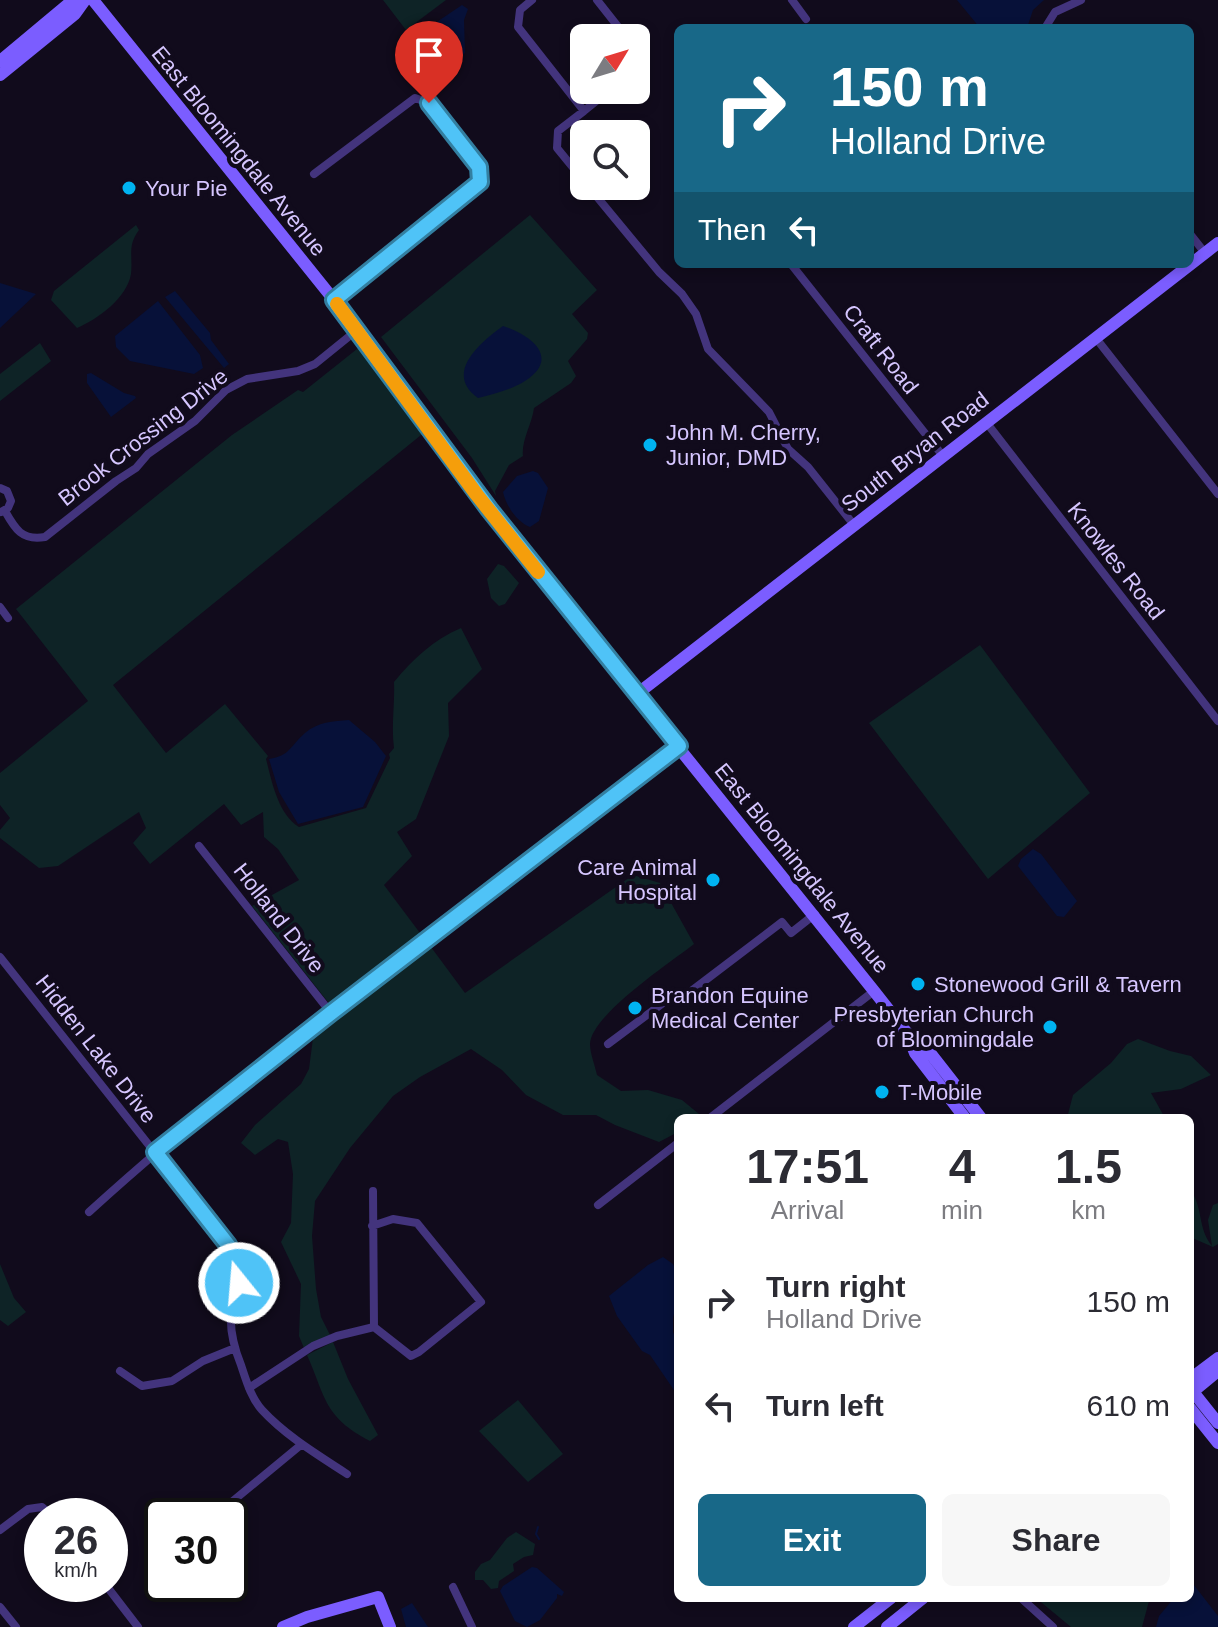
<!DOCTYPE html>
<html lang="en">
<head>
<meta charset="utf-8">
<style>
	:root { --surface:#fff; --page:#f7f7f7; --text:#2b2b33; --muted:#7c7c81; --accent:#186888 }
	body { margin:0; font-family:Helvetica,sans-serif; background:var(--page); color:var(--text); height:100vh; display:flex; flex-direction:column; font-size:30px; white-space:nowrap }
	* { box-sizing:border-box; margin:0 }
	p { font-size:26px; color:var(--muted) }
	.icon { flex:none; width:44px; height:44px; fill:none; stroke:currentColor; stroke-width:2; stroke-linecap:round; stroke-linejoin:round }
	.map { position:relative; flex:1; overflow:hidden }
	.sheet { position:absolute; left:674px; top:1114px; width:520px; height:488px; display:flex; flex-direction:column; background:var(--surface); border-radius:12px; box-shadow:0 4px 12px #0003 }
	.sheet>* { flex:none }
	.banner { position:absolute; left:674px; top:24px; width:520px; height:244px; border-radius:12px; box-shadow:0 4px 12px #0003; background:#186888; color:#fff; overflow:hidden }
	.needle { width:52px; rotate:52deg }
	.tools { position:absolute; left:570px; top:24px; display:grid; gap:16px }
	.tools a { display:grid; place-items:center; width:80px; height:80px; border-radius:12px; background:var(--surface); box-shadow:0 4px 12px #0003; font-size:40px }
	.speed { position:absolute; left:24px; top:1498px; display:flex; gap:16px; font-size:40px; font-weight:700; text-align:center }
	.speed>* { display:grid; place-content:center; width:104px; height:104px; border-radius:50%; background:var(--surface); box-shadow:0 4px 12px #0003; line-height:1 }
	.speed small { font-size:20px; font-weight:400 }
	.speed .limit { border:4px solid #111; border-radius:12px; background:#fff; color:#111 }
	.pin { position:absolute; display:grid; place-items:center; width:68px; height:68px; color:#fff; margin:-82px -34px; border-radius:50% 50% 50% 0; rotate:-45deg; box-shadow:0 0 8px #0007 }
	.pin .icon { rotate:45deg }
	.me { position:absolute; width:88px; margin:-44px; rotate:343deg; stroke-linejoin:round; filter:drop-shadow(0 0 6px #0008) }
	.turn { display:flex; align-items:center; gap:28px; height:168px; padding:0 24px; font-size:36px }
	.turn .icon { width:104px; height:104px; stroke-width:2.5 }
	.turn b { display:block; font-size:56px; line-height:68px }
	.then { display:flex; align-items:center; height:76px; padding:0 24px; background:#0003; gap:16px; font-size:30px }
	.eta { display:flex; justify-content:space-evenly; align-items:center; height:136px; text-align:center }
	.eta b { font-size:48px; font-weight:600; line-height:56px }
	.primary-button { display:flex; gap:16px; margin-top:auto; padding:16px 24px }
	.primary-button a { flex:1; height:92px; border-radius:12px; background:var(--accent); color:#fff; font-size:32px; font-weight:600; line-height:92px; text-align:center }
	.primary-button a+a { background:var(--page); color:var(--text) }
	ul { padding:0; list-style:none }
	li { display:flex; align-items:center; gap:24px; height:104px; padding:0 24px }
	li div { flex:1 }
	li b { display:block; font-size:30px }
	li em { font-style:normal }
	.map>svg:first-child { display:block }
	.green { fill:#0e2326 }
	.water { fill:#071139 }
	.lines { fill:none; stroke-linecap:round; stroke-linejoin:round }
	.stream { stroke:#071139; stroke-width:2 }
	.street { stroke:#43347d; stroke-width:8 }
	.secondary { stroke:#7b5dff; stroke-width:12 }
	.route-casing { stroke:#337fa1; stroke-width:20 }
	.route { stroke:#4fc3f7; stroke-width:14 }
	.slow { stroke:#f59e0b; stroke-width:14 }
	.poi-dot { fill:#00b3f1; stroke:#110b1c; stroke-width:3 }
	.labels { text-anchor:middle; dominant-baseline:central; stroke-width:8; stroke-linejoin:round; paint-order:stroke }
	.street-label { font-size:22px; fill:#d6c6ff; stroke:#110b1c }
	.poi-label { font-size:22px; fill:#d6c6ff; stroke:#110b1c; text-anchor:start }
</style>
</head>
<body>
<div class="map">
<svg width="1218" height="1627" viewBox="0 0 1218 1627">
	<rect width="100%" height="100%" fill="#110b1c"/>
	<!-- green -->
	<path class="green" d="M 383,0 L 446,0 L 406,30 Z
		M 530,215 L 597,290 L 572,314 L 588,333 L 587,339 L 568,361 L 576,376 L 571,383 L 534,408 C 532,424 521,441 523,456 L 509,465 L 495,491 L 496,496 L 472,458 L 381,337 Z
		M 136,225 L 139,230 C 127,246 133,256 131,274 C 127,298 98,319 77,328 L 51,300 L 54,291 Z
		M 40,343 L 51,361 L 0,401 L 0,374 Z
		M 362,345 L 426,431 L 113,685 L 166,753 L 225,704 L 268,756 L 266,759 C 272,782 278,814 299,827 L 366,808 L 390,758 L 389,754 L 394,748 C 391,726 395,704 394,682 C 413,659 433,640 461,628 L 482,669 L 448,703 L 449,736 L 416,819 L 397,832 L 412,856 L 384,885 L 423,937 L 332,1007 L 252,906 L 299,880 L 278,849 L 264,837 L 263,812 L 241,825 L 224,804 L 150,864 L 133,843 L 146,828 L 139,812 L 58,866 L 39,868 L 0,838 L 0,830 L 10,818 L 0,805 L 0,773 L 88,701 L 16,609 L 232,435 L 298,390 L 303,392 Z
		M 498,564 L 504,566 L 519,583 L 505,604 L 499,606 L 491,598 L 487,579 Z
		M 980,645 L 1090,793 L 988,879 L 869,723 Z
		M 633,875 L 660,883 L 694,944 C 671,962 591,1015 590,1044 C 590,1053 595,1066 597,1075 L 621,1091 L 648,1090 L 682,1100 L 699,1114 L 694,1118 L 678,1118 L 678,1132 L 659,1142 L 615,1125 L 596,1115 L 563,1115 L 526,1095 L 502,1070 L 471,1049 L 420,1077 L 393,1096 L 350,1148 L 315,1201 L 312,1236 L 316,1289 L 321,1317 L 330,1335 L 304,1348 L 299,1336 L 301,1284 L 281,1242 L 291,1223 L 293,1174 L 288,1142 L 278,1139 L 255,1155 L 241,1143 L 255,1125 L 301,1084 L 309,1069 L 313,1038 L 329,1023 L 327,1020 L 428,943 L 465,993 Z
		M 1138,1039 L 1170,1051 L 1191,1056 L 1211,1075 L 1181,1089 L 1151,1093 L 1165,1118 L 1067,1118 L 1073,1095 L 1111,1063 L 1127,1044 Z
		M 1190,1189 C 1204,1209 1197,1227 1212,1246 L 1208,1220 L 1213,1205 L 1218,1203 L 1218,1244 L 1213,1247 L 1190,1237 Z
		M 0,1264 L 14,1298 L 26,1312 L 8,1326 L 0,1320 Z
		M 333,1342 L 348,1379 L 378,1435 L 370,1441 C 324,1417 326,1398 307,1355 Z
		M 518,1400 L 563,1454 L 528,1482 L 479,1431 Z
		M 516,1532 L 535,1544 L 533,1555 L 524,1557 L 513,1564 L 514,1571 L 499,1581 L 498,1588 L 491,1589 L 483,1580 L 475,1580 L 475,1572 L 481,1564 L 490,1560 L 507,1538 Z
		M 1036,1598 L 1148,1598 L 1149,1601 L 1142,1627 L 1071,1627 Z"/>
	<!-- water -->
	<path class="water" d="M 957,0 L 1044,0 L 1033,10 L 1027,28 L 980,28 Z
		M 462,5 L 468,9 L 464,20 L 465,53 L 437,73 L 428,72 L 410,48 L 410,40 Z
		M 0,283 L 36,294 L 0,328 Z
		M 175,291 L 210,333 L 211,340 L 229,364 L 224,368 L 165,297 Z
		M 158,301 L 200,355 L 203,368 L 194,374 L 130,361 L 116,347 L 115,336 Z
		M 503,326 C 529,334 562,357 525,381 C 511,390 494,394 478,398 C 443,373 481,342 503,326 Z
		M 91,373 L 124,393 L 135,396 L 136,398 L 111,417 L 87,383 L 87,374 Z
		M 533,471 L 538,473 L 548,488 L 539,521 L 530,527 C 517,522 506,506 503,492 L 517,476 Z
		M 349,720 L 375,742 L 386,756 L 363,807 L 298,824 L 279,792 L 269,759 C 290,756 290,746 305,733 C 318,722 333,721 349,720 Z
		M 1033,849 L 1041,854 L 1077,901 L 1064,917 L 1057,916 L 1018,866 L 1021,859 Z
		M 663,1257 L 673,1264 L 678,1274 L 678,1297 L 673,1318 L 673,1332 L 678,1345 L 678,1396 L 650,1355 L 642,1351 L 617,1316 L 609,1296 L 648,1265 Z
		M 532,1567 L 537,1568 L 564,1592 L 562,1596 L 557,1594 L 557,1598 L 540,1620 L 527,1627 L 515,1621 L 500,1591 L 503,1586 Z
		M 1190,1580 L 1218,1616 L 1218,1627 L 1156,1627 L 1159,1616 L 1174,1598 L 1190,1598 Z
		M 412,1603 L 428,1627 L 406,1627 L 401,1609 Z"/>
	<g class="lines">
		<!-- stream -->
		<path class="stream" d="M 538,1527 L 536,1534 L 539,1539"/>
		<!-- street -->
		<path class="street" d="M 532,0 L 520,10 L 518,27 L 584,111 L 610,90
			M 597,0 L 627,38
			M 792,0 L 806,19
			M 1045,28 L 1055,12 L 1081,0
			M 636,49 L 639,53 L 639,68 L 636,70
			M 584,111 L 558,131 L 557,148 L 584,181
			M 314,174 L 415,98 L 429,103 L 481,172 L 476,187 L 334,300
			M 588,186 L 659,272 L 682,294 L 696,314 L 708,349 L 769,412 L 788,449 L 808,467 L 854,525
			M 1190,234 L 1205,253
			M 791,264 L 943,456
			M 1095,337 L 1218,494
			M 986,422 L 1218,721
			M 0,488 L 7,491 L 11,501 L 8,508 L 1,512
			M 5,511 C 15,529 22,541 45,537 L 116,481 L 136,468 L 148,454 L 195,421 L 226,390 L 247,379 L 298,371 L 315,364 L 357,330
			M 0,607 L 8,618
			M 199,846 L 331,1013
			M 0,957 L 228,1245 C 247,1283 233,1281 231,1316 C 230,1333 235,1350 241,1365 C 246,1380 251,1398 262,1410 C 286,1436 318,1455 347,1474
			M 608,1044 L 671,997 L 686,995 L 782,922 L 791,933 L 815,914
			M 710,1118 L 874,991
			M 598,1205 L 678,1143
			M 89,1212 C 274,1044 481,899 679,746
			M 372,1226 L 393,1219 L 417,1223 L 481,1302 L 419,1352 L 411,1356 L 374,1327 L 373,1191
			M 120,1371 L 142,1386 L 172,1381 L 203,1361 L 235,1348
			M 249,1388 L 313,1346 L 337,1336 L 374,1327
			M 228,1505 L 302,1444
			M 0,1530 L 28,1509 L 42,1507 L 52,1516
			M 105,1584 L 138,1627
			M 453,1587 L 472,1627
			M 1021,1598 L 1053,1627
			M 0,1607 L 16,1627"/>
		<!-- secondary -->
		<path class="secondary" d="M 93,0 L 334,300 L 523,554 L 874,991 L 907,1033 L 915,1053 L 965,1118
			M 0,61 L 67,5 L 78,0
			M 0,75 L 75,14 L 85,0
			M 637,694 L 1218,243
			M 907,1033 L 924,1045 L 981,1118
			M 1190,1379 L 1218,1358
			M 1190,1388 L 1218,1423
			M 1190,1394 L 1218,1371
			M 1190,1408 L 1218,1443
			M 283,1627 L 307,1617 L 378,1597 L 390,1627
			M 854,1627 L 891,1598
			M 887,1627 L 923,1598"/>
	</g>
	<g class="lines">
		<!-- route casing -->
		<g class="route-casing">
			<path id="route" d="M 239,1283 L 237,1263 L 228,1245 L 155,1152 L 331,1013 L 679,746 L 489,509 L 334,300 L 480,182 L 479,167 L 429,103"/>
		</g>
		<!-- route -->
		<use href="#route" class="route"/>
		<!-- slow -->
		<path class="slow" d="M 337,304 L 477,495 L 538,572"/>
	</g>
	<!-- markers -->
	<g class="poi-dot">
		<circle cx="129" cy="188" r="8"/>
		<circle cx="650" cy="445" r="8"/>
		<circle cx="713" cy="880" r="8"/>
		<circle cx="918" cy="984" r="8"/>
		<circle cx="635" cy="1008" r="8"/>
		<circle cx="1050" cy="1027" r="8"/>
		<circle cx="882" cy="1092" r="8"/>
	</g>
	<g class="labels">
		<!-- street labels -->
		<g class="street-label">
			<text transform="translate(239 151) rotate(51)">East Bloomingdale Avenue</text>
			<text transform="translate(881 349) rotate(52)">Craft Road</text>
			<text transform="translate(143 437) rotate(-38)">Brook Crossing Drive</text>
			<text transform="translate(915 452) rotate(-38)">South Bryan Road</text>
			<text transform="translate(1116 561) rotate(52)">Knowles Road</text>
			<text transform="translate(802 868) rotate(51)">East Bloomingdale Avenue</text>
			<text transform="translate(279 918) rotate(52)">Holland Drive</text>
			<text transform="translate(96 1049) rotate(52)">Hidden Lake Drive</text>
		</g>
		<!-- poi labels -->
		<g class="poi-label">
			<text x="145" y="188">Your Pie</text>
			<text x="666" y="432">John M. Cherry,<tspan x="666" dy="25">Junior, DMD</tspan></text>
			<text x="697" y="867" text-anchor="end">Care Animal<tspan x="697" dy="25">Hospital</tspan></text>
			<text x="934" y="984">Stonewood Grill &amp; Tavern</text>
			<text x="651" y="995">Brandon Equine<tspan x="651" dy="25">Medical Center</tspan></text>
			<text x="1034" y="1014" text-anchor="end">Presbyterian Church<tspan x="1034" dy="25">of Bloomingdale</tspan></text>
			<text x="898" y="1092">T-Mobile</text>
		</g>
	</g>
</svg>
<div class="tools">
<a><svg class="needle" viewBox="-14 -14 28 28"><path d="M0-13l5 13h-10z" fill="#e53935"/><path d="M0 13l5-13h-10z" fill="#7c7c81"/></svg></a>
<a><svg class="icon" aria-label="search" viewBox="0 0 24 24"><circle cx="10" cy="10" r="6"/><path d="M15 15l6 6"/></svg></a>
</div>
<div class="speed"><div>26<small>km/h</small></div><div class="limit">30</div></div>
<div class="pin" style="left:429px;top:103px;background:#d93025"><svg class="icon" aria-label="arrive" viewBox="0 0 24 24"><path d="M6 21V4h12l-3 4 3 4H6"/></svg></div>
<svg class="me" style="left:239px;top:1283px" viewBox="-20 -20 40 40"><circle r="17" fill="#4fc3f7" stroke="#fff" stroke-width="3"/><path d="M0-11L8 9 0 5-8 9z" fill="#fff"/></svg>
<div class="banner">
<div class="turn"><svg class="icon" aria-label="right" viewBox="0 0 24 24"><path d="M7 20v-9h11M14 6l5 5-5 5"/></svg><div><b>150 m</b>Holland Drive</div></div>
<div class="then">Then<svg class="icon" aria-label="left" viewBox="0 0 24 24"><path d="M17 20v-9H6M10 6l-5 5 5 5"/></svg></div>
</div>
<section class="sheet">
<div class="eta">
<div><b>17:51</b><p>Arrival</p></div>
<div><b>4</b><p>min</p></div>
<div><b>1.5</b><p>km</p></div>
</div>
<ul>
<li><svg class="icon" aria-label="right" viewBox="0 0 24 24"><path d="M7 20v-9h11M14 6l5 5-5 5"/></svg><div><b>Turn right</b><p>Holland Drive</p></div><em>150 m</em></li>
<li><svg class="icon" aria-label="left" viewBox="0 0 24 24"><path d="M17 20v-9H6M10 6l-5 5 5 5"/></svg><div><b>Turn left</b></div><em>610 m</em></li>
</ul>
<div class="primary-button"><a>Exit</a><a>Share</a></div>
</section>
</div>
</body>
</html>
